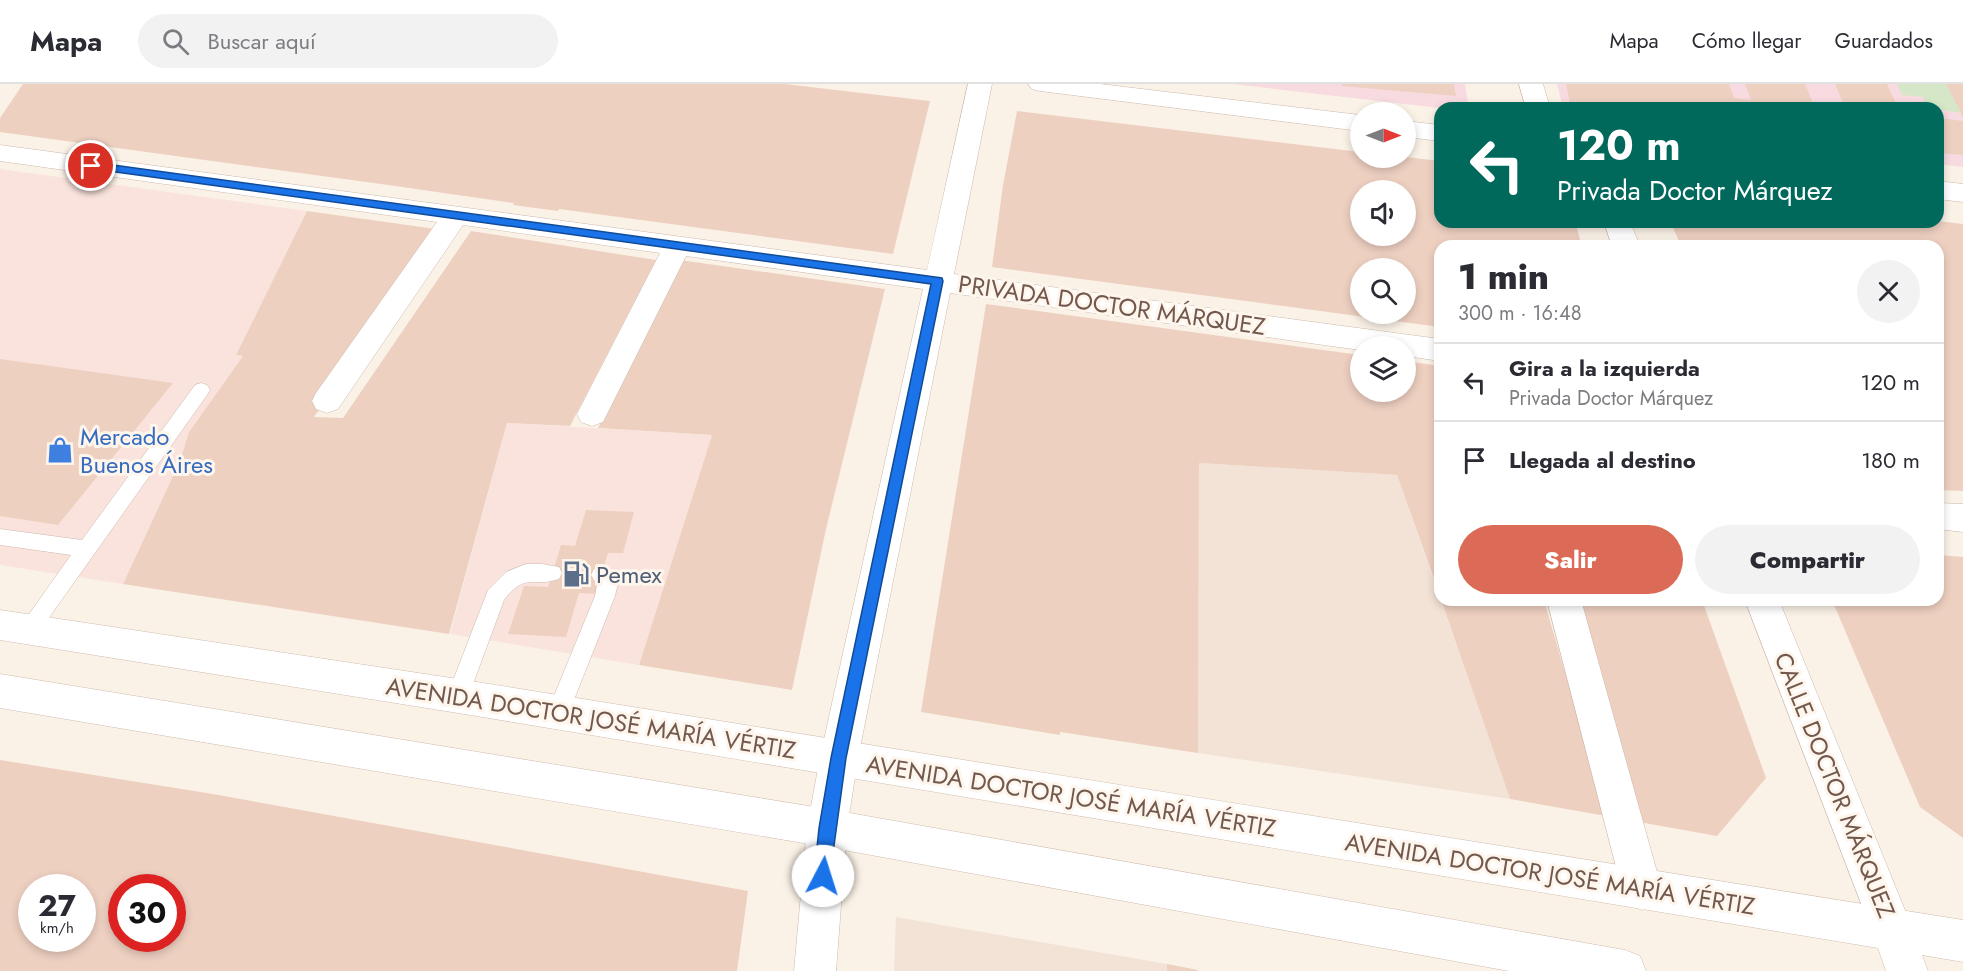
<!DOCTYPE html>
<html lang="es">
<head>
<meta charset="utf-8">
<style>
	:root { --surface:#fff; --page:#f2f2f3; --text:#2b2b33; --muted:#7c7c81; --line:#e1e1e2; --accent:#db6b56 }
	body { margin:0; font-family:Jost,sans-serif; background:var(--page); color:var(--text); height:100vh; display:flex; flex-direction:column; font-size:22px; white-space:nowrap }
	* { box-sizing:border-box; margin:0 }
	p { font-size:20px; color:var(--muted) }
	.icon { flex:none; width:33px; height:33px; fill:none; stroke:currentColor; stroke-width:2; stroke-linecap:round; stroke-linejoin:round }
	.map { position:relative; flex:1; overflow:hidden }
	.side { position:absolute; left:1434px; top:156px; width:510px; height:366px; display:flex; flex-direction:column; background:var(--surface); border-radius:18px; box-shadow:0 3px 9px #0003 }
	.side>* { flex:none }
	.banner { position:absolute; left:1434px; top:18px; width:510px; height:126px; border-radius:18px; box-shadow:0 3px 9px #0003; background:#00695c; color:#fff; overflow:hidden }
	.needle { width:39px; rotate:90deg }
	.tools { position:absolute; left:1350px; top:18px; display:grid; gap:12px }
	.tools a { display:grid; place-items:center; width:66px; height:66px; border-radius:50%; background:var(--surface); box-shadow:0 3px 9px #0003; font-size:30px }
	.speed { position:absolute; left:18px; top:790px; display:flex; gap:12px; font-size:30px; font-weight:700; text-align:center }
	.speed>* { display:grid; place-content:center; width:78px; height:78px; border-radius:50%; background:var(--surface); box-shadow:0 3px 9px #0003; line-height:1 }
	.speed small { font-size:15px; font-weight:400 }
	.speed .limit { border:9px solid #d22; background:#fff; color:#111 }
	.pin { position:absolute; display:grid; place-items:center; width:51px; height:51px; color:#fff; margin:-26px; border:3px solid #fff; border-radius:50%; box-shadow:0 2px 6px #0007 }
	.me { position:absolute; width:66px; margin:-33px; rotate:5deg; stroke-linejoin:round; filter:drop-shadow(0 0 4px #0008) }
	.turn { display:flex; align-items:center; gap:21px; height:126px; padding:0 24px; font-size:27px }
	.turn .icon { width:78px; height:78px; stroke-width:2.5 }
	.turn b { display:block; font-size:42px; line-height:51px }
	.round { display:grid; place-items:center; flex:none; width:63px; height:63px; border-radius:32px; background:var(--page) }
	.headline { display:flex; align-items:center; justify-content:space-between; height:102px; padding:0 24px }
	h1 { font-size:36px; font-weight:800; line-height:45px }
	.button { display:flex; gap:12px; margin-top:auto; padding:12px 24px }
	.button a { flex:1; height:69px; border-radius:36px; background:var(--accent); color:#fff; font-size:24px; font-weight:800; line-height:69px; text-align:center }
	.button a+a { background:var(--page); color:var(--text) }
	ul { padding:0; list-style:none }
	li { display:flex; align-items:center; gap:18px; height:78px; padding:0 24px; border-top:2px solid var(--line) }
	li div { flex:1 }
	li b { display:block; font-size:22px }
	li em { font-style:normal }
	header { display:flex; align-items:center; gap:36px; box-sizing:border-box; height:84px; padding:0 30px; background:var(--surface); border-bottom:2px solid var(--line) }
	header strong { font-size:28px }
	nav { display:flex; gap:33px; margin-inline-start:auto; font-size:21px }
	.search { width:420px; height:54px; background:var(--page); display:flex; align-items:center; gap:15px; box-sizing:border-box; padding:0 21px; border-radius:33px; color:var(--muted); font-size:22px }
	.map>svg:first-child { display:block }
	.residential { fill:#f2e3d6 }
	.commercial { fill:#fae3dc }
	.medical { fill:#f8dbe0 }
	.green { fill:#d6e7c7 }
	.building { fill:#eed0c1; fill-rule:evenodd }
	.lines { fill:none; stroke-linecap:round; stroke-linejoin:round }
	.lane-casing { stroke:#ccb9ae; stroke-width:1 }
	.street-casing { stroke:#ccb9ae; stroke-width:1 }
	.secondary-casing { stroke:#d0bbaf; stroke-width:1 }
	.lane { fill:#fff; fill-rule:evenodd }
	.street { fill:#fff; fill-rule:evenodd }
	.secondary { fill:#fff; fill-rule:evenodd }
	.route { fill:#1a73e8; stroke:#114b97; stroke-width:1.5 }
	.labels { text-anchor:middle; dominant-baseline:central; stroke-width:6; stroke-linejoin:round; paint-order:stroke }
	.street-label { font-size:24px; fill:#72584d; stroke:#fef6ed }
	.shop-label { font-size:24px; fill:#366cbe; stroke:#fef6ed; text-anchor:start }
	.service-label { font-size:24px; fill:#4e5e75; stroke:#fef6ed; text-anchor:start }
</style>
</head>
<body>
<header>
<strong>Mapa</strong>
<div class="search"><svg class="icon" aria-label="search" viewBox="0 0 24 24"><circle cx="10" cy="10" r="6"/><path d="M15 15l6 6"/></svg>Buscar aquí</div>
<nav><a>Mapa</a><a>Cómo llegar</a><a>Guardados</a></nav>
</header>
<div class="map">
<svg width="1963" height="887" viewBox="0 0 1963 887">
	<rect width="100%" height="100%" fill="#fbf2e7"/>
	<!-- residential -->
	<path class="residential" d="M 1199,379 L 1397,391 L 1510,715 L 1198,669 Z
		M 896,833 L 1167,880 L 1167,887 L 894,887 Z"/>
	<!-- commercial -->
	<path class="commercial" d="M 0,85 L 307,127 L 236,271 L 243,272 L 189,348 L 180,377 L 123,500 L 0,481 Z
		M 507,339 L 712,351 L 639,581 L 450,550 Z"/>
	<!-- medical -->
	<path class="medical" d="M 1232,0 L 1465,0 L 1469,24 L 1440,24 Z
		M 1557,0 L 1963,0 L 1963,83 L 1938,80 L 1938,24 L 1563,24 Z"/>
	<!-- green -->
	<path class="green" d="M 1897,0 L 1946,0 L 1961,29 L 1928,24 L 1923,13 L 1902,11 Z"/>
	<!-- building -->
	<path class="building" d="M 23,0 L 785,0 L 930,17 L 893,170 L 559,125 L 558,127 L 513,121 L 514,119 L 381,100 L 0,48 L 0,34 Z
		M 1342,0 L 1454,0 L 1456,12 L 1342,2 Z
		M 1566,0 L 1729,0 L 1734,14 L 1751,16 L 1745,0 L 1805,0 L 1815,24 L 1571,24 Z
		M 1835,0 L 1887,0 L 1898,24 L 1845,24 Z
		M 1946,0 L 1963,0 L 1963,34 L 1961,29 Z
		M 1017,27 L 1360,68 L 1360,74 L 1406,73 L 1440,77 L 1440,138 L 1575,138 L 1582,162 L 1440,162 L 1440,243 L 992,183 L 1003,101 ZM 1360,106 L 1406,106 L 1406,152 L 1360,152 ZM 1360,184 L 1406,184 L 1406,230 L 1360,230 Z
		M 1938,34 L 1963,37 L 1963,71 L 1938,69 Z
		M 307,127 L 443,146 L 314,333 L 343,334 L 471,147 L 656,176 L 570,342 L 507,339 L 449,550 L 123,500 L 180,377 L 189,348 L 243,272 L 236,271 Z
		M 1938,137 L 1963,140 L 1963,407 L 1938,406 L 1938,162 L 1681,162 L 1672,141 L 1676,138 Z
		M 680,176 L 885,205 L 826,445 L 792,606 L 639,581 L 712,351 L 598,344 Z
		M 986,220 L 1360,271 L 1360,308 L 1406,308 L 1406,277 L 1440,282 L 1440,512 L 1397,391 L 1199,379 L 1198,669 L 1060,648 L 1060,651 L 921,628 Z
		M 0,275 L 173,299 L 58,441 L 0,432 Z
		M 586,426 L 634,428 L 623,469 L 608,469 L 596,510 L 579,509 L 566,553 L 508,550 L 524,502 L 548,503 L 561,461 L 575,462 Z
		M 1938,471 L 1963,473 L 1963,754 L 1920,723 L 1832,516 L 1938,516 Z
		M 1441,516 L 1544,516 L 1606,732 L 1510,715 Z
		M 1568,516 L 1702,516 L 1766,694 L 1717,752 L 1633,737 Z
		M 0,676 L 213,710 L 748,807 L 737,887 L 0,887 ZM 32,804 L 82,804 L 82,855 L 32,855 ZM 122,804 L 172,804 L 172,855 L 122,855 Z
		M 1167,880 L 1198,886 L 1198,887 L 1167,887 Z"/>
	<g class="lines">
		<!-- lane casing -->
		<g class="lane-casing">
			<path id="lane" d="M 201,299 L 207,301 L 210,306 L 207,311 L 36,552 L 29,555 L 22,552 L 19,546 L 22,540 L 71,471 L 0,461 L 0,445 L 82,456 L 195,301 Z
				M 526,480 L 542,480 L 559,483 L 562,489 L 559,495 C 533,504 526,487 504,516 L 466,619 L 458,622 L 450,619 L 447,612 L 488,506 L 506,488 Z
				M 601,482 L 608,485 L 618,499 L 615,512 L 566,636 L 558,639 L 550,636 L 547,629 L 595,512 L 597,501 L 591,491 L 594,485 Z"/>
		</g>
		<!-- street casing -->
		<g class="street-casing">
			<path id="street" d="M 968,0 L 992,0 L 954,190 L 1440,255 L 1440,277 L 1406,272 L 1406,262 L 1360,262 L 1360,266 L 950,209 L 858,674 L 847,744 L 836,887 L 794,887 L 807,744 L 820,674 L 923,205 L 686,172 L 603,338 L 592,342 L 581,338 L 577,330 L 660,169 L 463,141 L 338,325 L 327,329 L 316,325 L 312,317 L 316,309 L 437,138 L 0,77 L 0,61 L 927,186 Z
				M 1028,0 L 1100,0 L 1360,31 L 1360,47 L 1040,7 L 1032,5 Z
				M 1519,0 L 1543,0 L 1550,24 L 1526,24 Z
				M 1406,37 L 1440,41 L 1440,57 L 1406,53 Z
				M 1938,97 L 1963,100 L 1963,118 L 1938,115 Z
				M 1604,138 L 1630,138 L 1640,162 L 1612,162 Z
				M 1938,419 L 1963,420 L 1963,448 L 1938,445 Z
				M 1547,516 L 1581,516 L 1662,806 L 1656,820 L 1642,826 L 1628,820 L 1622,806 Z
				M 1745,516 L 1779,516 L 1913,846 L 1907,861 L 1892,867 L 1877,861 Z"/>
		</g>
		<!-- secondary casing -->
		<g class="secondary-casing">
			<path id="secondary" d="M 0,526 L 458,595 L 1963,836 L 1963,878 L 1922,871 L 1928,887 L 1886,887 L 1878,864 L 458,629 L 0,556 Z
				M 0,590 L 827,725 L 1625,866 L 1640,872 L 1646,887 L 1509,887 L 827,763 L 0,624 Z"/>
		</g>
		<!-- lane -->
		<use href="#lane" class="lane"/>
		<!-- street -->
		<use href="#street" class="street"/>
		<!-- secondary -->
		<use href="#secondary" class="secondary"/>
	</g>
	<!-- route -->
	<path class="route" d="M 91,78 L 942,194 L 943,197 L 846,674 L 829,798 L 823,800 L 817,798 L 814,792 L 819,744 L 831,674 L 931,200 L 87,84 L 87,79 Z"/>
	<!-- icons -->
	<defs>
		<g id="shop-bare" transform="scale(2.07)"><path d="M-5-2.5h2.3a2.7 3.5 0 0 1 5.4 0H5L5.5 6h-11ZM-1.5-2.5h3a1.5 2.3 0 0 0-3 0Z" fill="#3f7fe0" stroke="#fef6ed" stroke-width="2.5" paint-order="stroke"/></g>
		<g id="fuel-bare" transform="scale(2.07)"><path d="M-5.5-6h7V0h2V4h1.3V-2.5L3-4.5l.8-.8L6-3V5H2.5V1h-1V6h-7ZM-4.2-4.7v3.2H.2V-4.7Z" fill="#5c6f8a" stroke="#fef6ed" stroke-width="2.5" paint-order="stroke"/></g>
	</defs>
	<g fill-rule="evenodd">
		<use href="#shop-bare" x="60" y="366"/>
		<use href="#fuel-bare" x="576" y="490"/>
	</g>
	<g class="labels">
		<!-- street labels -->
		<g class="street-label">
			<text transform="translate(1112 221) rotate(8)">PRIVADA DOCTOR MÁRQUEZ</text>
			<text transform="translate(591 634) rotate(9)">AVENIDA DOCTOR JOSÉ MARÍA VÉRTIZ</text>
			<text transform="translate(1835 701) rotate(68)">CALLE DOCTOR MÁRQUEZ</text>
			<text transform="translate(1071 712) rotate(9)">AVENIDA DOCTOR JOSÉ MARÍA VÉRTIZ</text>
			<text transform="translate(1550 790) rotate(9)">AVENIDA DOCTOR JOSÉ MARÍA VÉRTIZ</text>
		</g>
		<!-- shop labels -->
		<g class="shop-label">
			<text x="80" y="352">Mercado<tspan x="80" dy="28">Buenos Áires</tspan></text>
		</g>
		<!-- service labels -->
		<g class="service-label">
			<text x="596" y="490">Pemex</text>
		</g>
	</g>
</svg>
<div class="tools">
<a><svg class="needle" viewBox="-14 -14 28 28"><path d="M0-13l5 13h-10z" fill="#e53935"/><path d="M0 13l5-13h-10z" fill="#7c7c81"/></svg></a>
<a><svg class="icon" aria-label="sound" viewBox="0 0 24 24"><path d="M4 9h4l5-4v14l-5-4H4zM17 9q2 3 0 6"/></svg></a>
<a><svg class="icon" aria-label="search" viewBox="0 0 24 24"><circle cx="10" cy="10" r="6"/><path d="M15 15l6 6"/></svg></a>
<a><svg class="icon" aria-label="layers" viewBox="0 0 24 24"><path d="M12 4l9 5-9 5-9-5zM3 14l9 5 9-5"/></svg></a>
</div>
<div class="speed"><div>27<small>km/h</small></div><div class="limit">30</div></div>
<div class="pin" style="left:91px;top:82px;background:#d93025"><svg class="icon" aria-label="arrive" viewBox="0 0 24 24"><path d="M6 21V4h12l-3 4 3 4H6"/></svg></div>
<svg class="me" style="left:823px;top:792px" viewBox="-20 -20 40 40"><circle r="19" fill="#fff"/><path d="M0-13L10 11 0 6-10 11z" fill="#1a73e8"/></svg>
<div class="banner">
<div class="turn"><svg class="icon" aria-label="left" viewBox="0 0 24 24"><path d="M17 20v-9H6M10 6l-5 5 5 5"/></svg><div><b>120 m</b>Privada Doctor Márquez</div></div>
</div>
<section class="side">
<div class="headline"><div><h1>1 min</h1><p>300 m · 16:48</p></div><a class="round"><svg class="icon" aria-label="close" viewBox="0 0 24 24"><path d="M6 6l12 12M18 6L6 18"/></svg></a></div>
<ul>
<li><svg class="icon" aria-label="left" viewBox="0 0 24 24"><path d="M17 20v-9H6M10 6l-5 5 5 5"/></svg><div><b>Gira a la izquierda</b><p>Privada Doctor Márquez</p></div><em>120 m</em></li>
<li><svg class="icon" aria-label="arrive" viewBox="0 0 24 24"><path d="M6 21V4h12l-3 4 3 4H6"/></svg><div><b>Llegada al destino</b></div><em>180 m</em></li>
</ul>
<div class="button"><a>Salir</a><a>Compartir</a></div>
</section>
</div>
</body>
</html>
